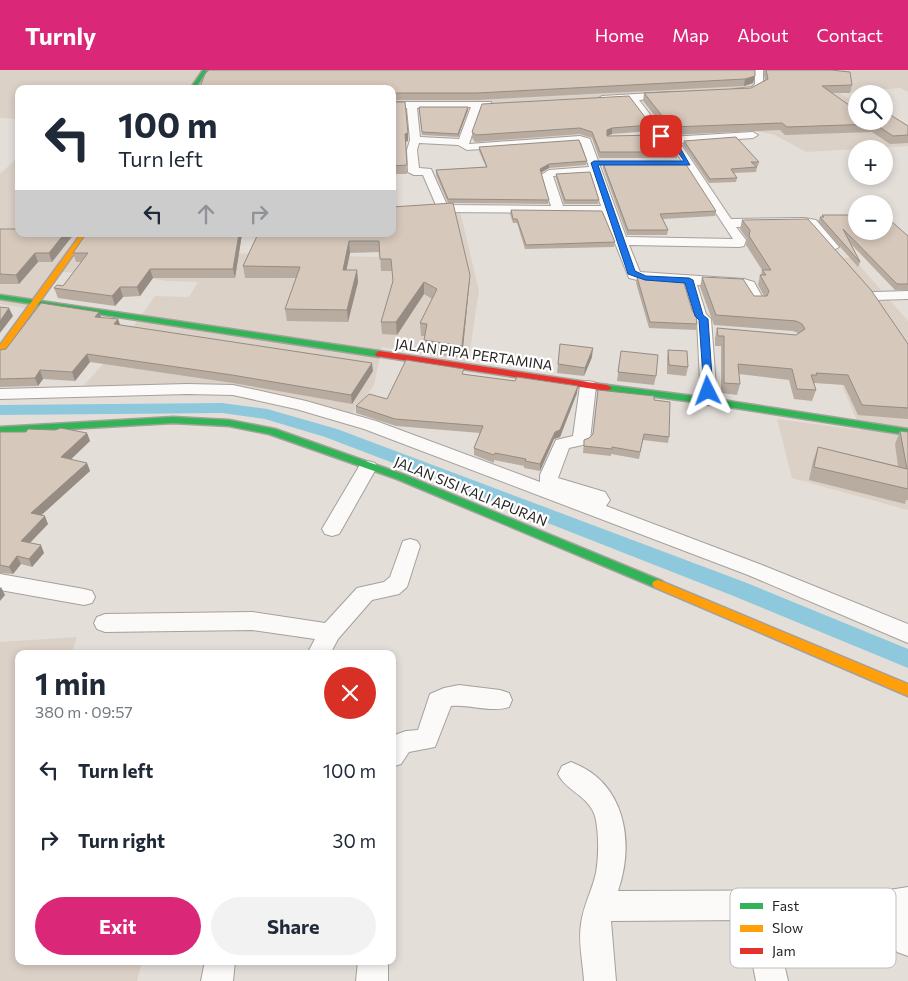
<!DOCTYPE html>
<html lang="en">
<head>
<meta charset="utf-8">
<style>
	:root { --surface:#fff; --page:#f2f2f3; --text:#1f2937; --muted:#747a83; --accent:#db2777 }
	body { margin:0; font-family:Commissioner,sans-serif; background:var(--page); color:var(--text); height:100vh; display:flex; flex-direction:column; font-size:19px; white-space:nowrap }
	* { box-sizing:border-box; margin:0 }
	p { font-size:16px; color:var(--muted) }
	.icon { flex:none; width:28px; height:28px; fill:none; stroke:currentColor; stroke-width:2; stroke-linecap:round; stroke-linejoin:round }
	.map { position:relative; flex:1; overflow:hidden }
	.sheet { position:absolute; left:15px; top:580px; width:381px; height:315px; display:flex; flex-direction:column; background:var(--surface); border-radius:10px; box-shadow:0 2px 8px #0003 }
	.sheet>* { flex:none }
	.guide { position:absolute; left:15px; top:15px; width:381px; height:152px; border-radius:10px; box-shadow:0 2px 8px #0003; background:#fff; color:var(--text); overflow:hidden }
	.controls { position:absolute; left:848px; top:15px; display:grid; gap:10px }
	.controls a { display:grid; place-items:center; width:45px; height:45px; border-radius:50%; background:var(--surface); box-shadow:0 2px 8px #0003; font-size:25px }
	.pin { position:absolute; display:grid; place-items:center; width:42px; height:42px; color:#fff; margin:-21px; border-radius:10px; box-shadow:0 2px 8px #0006 }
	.me { position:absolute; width:55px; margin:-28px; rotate:357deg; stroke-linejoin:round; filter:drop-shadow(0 0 4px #0008) }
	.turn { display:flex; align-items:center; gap:18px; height:105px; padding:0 20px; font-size:22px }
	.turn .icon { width:65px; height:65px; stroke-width:2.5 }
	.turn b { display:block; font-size:35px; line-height:42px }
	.lanes { display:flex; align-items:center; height:48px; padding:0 20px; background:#0003; justify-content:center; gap:25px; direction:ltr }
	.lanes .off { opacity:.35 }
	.round { display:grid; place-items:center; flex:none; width:52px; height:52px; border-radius:26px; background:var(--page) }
	.summary { display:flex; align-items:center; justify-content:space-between; height:85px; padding:0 20px }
	h1 { font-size:30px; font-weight:700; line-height:38px }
	.action { display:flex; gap:10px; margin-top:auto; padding:10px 20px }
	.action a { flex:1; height:58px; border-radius:30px; background:var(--accent); color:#fff; font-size:20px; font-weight:700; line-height:58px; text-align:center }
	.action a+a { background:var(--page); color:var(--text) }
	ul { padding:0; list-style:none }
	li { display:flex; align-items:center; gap:15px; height:70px; padding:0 20px }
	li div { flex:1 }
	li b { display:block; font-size:19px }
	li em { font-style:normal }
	header { display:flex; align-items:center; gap:30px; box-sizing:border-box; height:70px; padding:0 25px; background:var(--accent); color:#fff }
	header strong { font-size:24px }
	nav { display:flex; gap:28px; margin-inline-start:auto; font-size:18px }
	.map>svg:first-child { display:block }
	.built { fill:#dcd1c7 }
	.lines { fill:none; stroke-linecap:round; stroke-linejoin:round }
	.canal { fill:#8ec8dc; fill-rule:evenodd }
	.street-casing { stroke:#a4a09c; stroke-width:2 }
	.fast-casing { stroke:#a4a09c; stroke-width:3 }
	.slow-casing { stroke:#a4a09c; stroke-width:3 }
	.jam-casing { stroke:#a4a09c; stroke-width:3 }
	.street { fill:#fbfaf9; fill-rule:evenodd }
	.fast { fill:#30b455; fill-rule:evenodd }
	.slow { fill:#ff9f0a; fill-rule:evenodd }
	.jam { fill:#e5322d; fill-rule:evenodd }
	.wall { fill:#b8aca1 }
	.shaded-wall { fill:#968c83 }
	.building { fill:#d6c8bb; stroke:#968c83 }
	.route { fill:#1a73e8; stroke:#114b97 }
	.labels { text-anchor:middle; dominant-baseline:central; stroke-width:4.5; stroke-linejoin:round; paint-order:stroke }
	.street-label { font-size:14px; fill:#292522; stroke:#fff }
	.key { fill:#fff; stroke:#bfbebd; stroke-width:1 }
	.key-label { font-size:14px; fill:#292522 }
</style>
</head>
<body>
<header>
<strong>Turnly</strong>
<nav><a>Home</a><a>Map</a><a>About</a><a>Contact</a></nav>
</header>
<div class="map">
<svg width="908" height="911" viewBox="0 0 908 911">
	<rect width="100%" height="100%" fill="#e4ded9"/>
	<!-- built -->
	<path class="built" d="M 0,0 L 908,0 L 908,22 L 900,18 L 840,23 L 856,33 L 856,51 L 884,51 L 908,65 L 908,76 L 806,82 L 775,65 L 756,61 L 715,35 L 725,25 L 610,29 L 598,66 L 476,74 L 482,62 L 490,36 L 393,38 L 392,19 L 19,19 L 19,49 L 0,48 Z
		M 19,86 L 19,164 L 85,164 L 67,188 L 224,183 L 378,187 L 376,164 L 392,164 L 459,137 L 479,221 L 468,292 L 382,277 L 374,315 L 353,343 L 228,325 L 79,321 L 120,275 L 155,226 L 189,227 L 198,212 L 166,211 L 125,203 L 56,202 L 32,239 L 0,234 L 0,104 Z
		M 768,186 L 853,188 L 908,251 L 908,440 L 792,408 L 777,349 L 861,360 L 814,250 Z
		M 77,567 L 71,584 L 19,584 L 19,891 L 142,891 L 137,911 L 0,911 L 0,572 Z"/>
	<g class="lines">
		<!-- canal -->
		<path class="canal" d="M 222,333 L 267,339 L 337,359 L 747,513 L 908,579 L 908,598 L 731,525 L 451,415 L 325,367 L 265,349 L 222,343 L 0,345 L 0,335 Z"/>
		<!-- street casing -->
		<g class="street-casing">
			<path id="street" d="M 755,0 L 763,0 L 763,17 L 755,22 L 734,23 L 734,19 L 752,17 L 755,14 Z
				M 670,22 L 673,23 L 673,27 L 639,30 L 665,64 L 669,67 L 753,62 L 758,65 L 753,68 L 680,73 L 731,149 L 804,148 L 816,150 L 839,177 L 832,181 L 827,180 L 808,156 L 804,156 L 736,157 L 746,170 L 744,176 L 739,177 L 629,175 L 640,202 L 744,209 L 754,212 L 765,232 L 763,235 L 753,235 L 742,217 L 697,215 L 706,244 L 711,249 L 717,331 L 715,335 L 703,335 L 701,331 L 697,251 L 692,246 L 683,214 L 645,212 L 629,208 L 603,143 L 439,142 L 423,105 L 414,105 L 408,102 L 407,80 L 410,70 L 407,38 L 392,38 L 392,32 L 491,32 L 491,36 L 481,37 L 469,74 L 580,66 L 590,69 L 626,167 L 733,169 L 670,73 L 663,72 L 657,68 L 630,30 L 602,32 L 597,29 L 602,26 ZM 471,37 L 459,69 L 420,67 L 417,38 ZM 579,72 L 581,73 L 589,97 L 549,100 L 541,105 L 551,136 L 447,135 L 431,99 L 419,98 L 417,80 L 419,73 L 458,75 L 467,80 ZM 591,104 L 601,136 L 563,136 L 553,106 Z
				M 908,221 L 908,229 L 874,230 L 869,229 L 867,226 L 869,223 L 874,222 Z
				M 588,311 L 594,312 L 596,316 L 590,370 L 587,374 L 569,378 L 558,408 L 605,422 L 610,430 L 606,436 L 762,495 L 908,554 L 908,573 L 748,505 L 364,359 L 296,339 L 233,325 L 187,324 L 0,329 L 0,319 L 187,314 L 233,315 L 306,331 L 376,351 L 540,412 L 540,405 L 556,370 L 573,366 L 580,316 L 582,312 Z
				M 368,391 L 375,393 L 377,397 L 342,459 L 339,464 L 332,466 L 325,464 L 322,459 L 361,393 Z
				M 410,469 L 417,471 L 420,476 L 407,517 L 399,524 L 372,530 L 338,569 L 330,584 L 307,584 L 315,569 L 252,560 L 105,562 L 97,559 L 94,553 L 97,547 L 105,544 L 252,542 L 325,553 L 357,518 L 384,512 L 390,507 L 403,471 Z
				M 0,504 L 84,519 L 92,521 L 95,527 L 92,533 L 84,535 L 0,520 Z
				M 459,615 L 500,620 L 509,623 L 512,630 L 509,637 C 491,643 470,634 451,636 L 435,677 L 409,682 L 401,694 L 392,697 L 392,666 L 406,661 L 418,660 L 430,624 L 444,618 Z
				M 571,692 C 625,712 635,771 618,821 L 889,820 L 908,817 L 908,886 L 897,882 L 881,850 L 774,850 L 788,911 L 756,911 L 744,850 L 611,851 L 616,911 L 584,911 C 583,893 578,872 581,854 C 583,836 592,821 596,803 C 599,786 599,762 595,746 C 589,726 566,721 558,704 L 562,696 Z
				M 205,891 L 235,891 L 233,911 L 201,911 Z
				M 358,891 L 388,891 L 388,911 L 356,911 Z"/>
		</g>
		<!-- fast casing -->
		<g class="fast-casing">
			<path id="fast" d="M 203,0 L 207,0 L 195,19 L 190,19 Z
				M 0,225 L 379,281 L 383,284 L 379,287 L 0,229 Z
				M 607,315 L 709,328 L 908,359 L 908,365 L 709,334 L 604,320 L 604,316 Z
				M 173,347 L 229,350 L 275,359 L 405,405 L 662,511 L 664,514 L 662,517 L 654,517 L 397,409 L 269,364 L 229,356 L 173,353 L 0,363 L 0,357 Z"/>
		</g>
		<!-- slow casing -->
		<g class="slow-casing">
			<path id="slow" d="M 81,164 L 88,164 L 3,283 L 0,284 L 0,275 Z
				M 658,510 L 908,614 L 908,626 L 654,517 L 652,514 L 654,511 Z"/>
		</g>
		<!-- jam casing -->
		<g class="jam-casing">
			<path id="jam" d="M 379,281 L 607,315 L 612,318 L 607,321 L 376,286 L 375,284 Z"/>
		</g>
		<!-- street -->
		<use href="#street" class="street"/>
		<!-- fast -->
		<use href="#fast" class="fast"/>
		<!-- slow -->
		<use href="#slow" class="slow"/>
		<!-- jam -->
		<use href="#jam" class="jam"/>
	</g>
	<!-- wall -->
	<path class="wall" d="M 755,0 L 753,13 L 744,16 L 477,30 L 392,30 L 392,19 Z
		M 763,0 L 831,0 L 852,15 L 850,23 L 832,23 L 856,51 L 908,56 L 908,73 L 890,74 L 872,62 L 785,65 L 780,60 L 670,65 L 643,31 L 644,23 L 751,18 L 765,10 Z
		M 392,32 L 408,63 L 408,71 L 405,72 L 407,104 L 392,104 Z
		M 419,37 L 468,40 L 458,67 L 422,65 Z
		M 651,55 L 650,61 L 612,64 L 608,66 L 678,82 L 677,88 L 599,88 L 592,68 L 580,64 L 475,72 L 472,68 L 472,62 Z
		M 684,71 L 759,92 L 758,96 L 755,96 L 757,97 L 756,102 L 734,103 L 737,108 L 736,112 L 709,113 L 683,75 Z
		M 479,77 L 587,91 L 586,95 L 549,98 L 541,103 L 549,130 L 548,134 L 448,133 L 436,105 L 436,100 L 486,97 L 479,81 Z
		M 603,93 L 716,141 L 715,146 L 663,149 L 668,160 L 667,165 L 627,165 L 603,98 Z
		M 556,104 L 599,130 L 598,134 L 564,134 L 556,108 Z
		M 511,140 L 615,172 L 614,177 L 525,179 L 517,153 L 513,153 L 510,144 Z
		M 822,145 L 908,166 L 908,220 L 895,220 L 851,174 L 860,192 L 858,197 L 818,152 L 820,147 L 822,147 Z
		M 742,150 L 908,274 L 908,349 L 858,345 L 844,315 L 814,313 L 816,320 L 812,331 L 794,329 L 789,310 L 739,304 L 740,314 L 737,325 L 721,323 L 721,276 L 715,276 L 715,268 L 717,258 L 796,265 L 798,263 L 793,261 L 714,255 L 700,217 L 702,207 L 754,226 L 764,226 L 758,215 L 760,205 L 761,205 L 762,200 L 746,175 L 747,169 L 740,159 Z
		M 0,159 L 74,164 L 52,192 L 38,192 L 19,214 L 0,214 Z
		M 86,164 L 242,164 L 235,208 L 153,208 L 140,226 L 123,227 L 115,236 L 58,228 L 54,218 L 63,216 L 81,192 L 76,192 L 73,183 Z
		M 258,164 L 392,164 L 470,205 L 469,217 L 462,288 L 424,283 L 425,266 L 421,266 L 420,253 L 432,229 L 424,224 L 397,265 L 382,264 L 381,252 L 393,212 L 392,201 L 381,201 L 380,182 L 350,183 L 346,200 L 357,200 L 358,212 L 348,252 L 287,251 L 285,239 L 296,208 L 245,208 L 243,196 Z
		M 637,207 L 692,240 L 697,254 L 696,260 L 649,258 L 636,213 Z
		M 99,242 L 101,248 L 120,255 L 373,301 L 352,334 L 233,313 L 90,292 L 75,311 L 43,309 L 38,316 L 0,317 L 0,280 L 6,279 Z
		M 560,274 L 592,287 L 584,306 L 557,303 Z
		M 668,280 L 688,297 L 686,306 L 667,304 L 667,288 Z
		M 621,281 L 656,306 L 654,315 L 617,311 Z
		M 464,304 L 577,323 L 560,367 L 554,369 L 540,401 L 524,398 L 524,396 L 494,390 L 494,393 L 474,385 L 474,378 L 480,363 L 396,356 L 356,343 L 356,336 L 387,329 Z
		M 654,330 L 669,367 L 668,373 L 643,370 L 639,389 L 611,384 L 611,386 L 583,383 L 584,370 L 589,368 Z
		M 900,361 L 908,362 L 908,430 L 906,430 L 905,434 L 809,410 L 813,391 L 818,377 L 898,396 L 895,374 Z
		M 0,362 L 87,363 L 90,371 L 70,390 L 87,393 L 90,401 L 41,445 L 48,454 L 30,473 L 44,483 L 32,497 L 21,494 L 13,504 L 0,503 Z"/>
	<!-- shaded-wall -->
	<path class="shaded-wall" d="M 755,6 L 753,13 L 744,16 L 745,9 Z
		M 468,37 L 468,40 L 458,67 L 458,64 Z
		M 612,58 L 612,64 L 606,66 L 607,60 Z
		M 408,63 L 408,71 L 405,72 L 405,64 Z
		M 549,94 L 549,98 L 540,103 L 540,99 Z
		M 64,164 L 74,164 L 52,192 L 49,183 Z
		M 239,164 L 242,164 L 235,208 L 233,199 Z
		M 349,171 L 350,183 L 344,212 L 343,200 Z
		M 35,183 L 38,192 L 19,214 L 16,205 Z
		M 150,199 L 153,208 L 140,226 L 137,217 Z
		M 357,200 L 358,212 L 348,252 L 347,240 Z
		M 470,205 L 469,217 L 462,288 L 462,276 Z
		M 424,212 L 424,224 L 397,265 L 396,252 Z
		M 120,217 L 123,227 L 115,236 L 112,226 Z
		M 9,238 L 13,246 L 0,263 L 0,251 Z
		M 99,242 L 102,250 L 95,247 Z
		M 118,249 L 121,257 L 114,254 Z
		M 593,278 L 592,287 L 584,306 L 585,298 Z
		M 87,284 L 90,292 L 75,311 L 72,302 Z
		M 372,293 L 373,301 L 352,334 L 351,325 Z
		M 40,300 L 43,309 L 38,316 L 35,308 Z
		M 578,316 L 577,323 L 560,367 L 554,369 L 540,401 L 540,394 Z
		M 87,363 L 90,371 L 65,395 L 61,387 Z
		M 87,393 L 90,401 L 35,451 L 31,443 Z
		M 45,446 L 48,454 L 24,479 L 21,471 Z
		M 41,475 L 44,483 L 32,497 L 29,489 Z
		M 17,486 L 21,494 L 13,504 L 9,497 Z
		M 1,517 L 5,525 L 0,531 L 0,518 Z"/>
	<!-- building -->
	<path class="building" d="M 209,0 L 755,0 L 755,6 L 745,9 L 477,23 L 392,23 L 392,19 L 199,19 L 205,4 Z
		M 766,0 L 831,0 L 850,2 L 852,15 L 822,16 L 856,40 L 856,51 L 884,51 L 884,45 L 889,44 L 908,56 L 908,65 L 893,66 L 875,54 L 787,57 L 782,53 L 671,57 L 644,23 L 751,18 L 768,9 Z
		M 629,26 L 651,55 L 612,58 L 607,60 L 607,66 L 660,65 L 670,68 L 678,82 L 600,82 L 592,62 L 580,58 L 476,65 L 472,62 L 482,34 Z
		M 392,32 L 405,32 L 408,63 L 405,64 L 407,95 L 392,96 Z
		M 419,37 L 468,37 L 458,64 L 422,62 Z
		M 736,67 L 759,92 L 751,92 L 757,97 L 731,99 L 737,108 L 710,109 L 684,71 Z
		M 579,70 L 587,91 L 549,94 L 540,99 L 549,130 L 448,129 L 436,100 L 487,97 L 479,77 Z
		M 603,93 L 685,93 L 716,141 L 660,144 L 668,160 L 628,160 Z
		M 590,102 L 599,130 L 565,130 L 556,104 Z
		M 453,133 L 470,205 L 462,276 L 424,270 L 427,254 L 420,253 L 437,219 L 424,212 L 396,252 L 381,252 L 393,211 L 391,189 L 380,189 L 379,171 L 349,171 L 343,200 L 357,200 L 347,240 L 285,239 L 300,197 L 243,196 L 258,164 L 392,164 L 392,137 Z
		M 511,140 L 602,141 L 615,172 L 526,175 L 517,149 L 513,149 Z
		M 822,145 L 856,145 L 856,161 L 884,161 L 884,145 L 908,166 L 908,214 L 897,214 L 843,159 L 860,192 L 820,147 L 824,147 Z
		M 808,149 L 871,220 L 908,274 L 908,338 L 862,335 L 848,305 L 816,303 L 817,305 L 811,305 L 816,320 L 797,319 L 792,299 L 738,294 L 740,314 L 724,313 L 724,266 L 718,266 L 717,258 L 796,265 L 805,259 L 802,254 L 796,251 L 716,245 L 702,207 L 743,209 L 754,226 L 767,226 L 769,221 L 760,205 L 766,205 L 762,200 L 771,200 L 749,166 L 750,160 L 742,150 Z
		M 0,159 L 19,159 L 19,164 L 64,164 L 49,183 L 35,183 L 16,205 L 0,204 Z
		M 86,164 L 239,164 L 233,199 L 150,199 L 137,217 L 120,217 L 112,226 L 54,218 L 57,215 L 63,216 L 88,183 L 73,183 Z
		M 637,207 L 683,210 L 692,240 L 696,246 L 697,254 L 650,252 Z
		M 41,233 L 99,242 L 95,247 L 118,249 L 114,254 L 372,293 L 351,325 L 232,305 L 87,284 L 72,302 L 40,300 L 35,308 L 0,309 L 0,280 L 6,279 Z
		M 0,237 L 9,238 L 0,251 Z
		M 560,274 L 593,278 L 585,298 L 558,294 Z
		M 668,280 L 687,281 L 688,297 L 669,295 Z
		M 621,281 L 658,285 L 656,306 L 618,302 Z
		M 406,290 L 464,299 L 462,304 L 515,311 L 517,307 L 578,316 L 560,360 L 555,362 L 540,394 L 525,391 L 526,389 L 495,383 L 494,385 L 474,378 L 483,356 L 395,349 L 356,336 L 369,324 L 387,329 Z
		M 598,320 L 654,326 L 654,330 L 670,332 L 669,367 L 644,364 L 640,382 L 612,377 L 612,379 L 584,376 L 584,370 L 589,368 L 593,364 Z
		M 61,358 L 87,363 L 61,387 L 87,393 L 31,443 L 45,446 L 21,471 L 41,475 L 29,489 L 17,486 L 9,497 L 0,495 L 0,362 L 26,362 L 28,359 L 55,360 Z
		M 900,361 L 908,362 L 908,419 L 814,397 L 818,377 L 907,399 Z"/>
	<!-- route -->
	<path class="route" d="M 659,64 L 675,69 L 690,95 L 598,95 L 635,201 L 646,206 L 689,208 L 693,210 L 703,245 L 708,249 L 713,321 L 708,324 L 704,321 L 699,250 L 695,246 L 685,213 L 645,210 L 628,204 L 591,93 L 594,91 L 684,91 L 671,72 L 665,71 L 659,67 Z"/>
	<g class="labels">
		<!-- street labels -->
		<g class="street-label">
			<text transform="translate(474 284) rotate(8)">JALAN PIPA PERTAMINA</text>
			<text transform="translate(471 421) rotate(22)">JALAN SISI KALI APURAN</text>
		</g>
	</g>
	<!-- legend -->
	<rect x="730" y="818" width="166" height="80" rx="8" class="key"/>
	<rect x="740" y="833" width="23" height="6" fill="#30b455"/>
	<rect x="740" y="855" width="23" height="7" fill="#ff9f0a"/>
	<rect x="740" y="878" width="23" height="6" fill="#e5322d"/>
	<g class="key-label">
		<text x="772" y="841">Fast</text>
		<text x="772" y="863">Slow</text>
		<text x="772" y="886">Jam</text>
	</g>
</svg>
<div class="controls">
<a><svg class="icon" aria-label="search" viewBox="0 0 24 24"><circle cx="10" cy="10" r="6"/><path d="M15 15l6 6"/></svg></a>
<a>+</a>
<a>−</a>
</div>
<div class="pin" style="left:661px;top:66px;background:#d93025"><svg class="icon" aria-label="arrive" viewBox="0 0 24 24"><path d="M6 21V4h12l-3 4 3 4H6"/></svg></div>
<svg class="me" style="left:708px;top:321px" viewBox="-20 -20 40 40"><path d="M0-17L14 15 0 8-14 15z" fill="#1a73e8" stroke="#fff" stroke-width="4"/></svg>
<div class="guide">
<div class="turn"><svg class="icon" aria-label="left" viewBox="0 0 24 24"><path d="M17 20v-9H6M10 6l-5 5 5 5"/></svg><div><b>100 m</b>Turn left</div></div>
<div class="lanes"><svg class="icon" aria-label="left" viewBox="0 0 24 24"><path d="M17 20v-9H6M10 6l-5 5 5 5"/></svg><svg class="icon off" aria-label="ahead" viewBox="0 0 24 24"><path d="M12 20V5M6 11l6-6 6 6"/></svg><svg class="icon off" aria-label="right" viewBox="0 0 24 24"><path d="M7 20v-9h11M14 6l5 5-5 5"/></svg></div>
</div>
<section class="sheet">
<div class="summary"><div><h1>1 min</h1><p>380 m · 09:57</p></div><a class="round" style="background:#d93025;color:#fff"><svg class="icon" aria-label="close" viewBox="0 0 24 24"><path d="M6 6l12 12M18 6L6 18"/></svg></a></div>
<ul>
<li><svg class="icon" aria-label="left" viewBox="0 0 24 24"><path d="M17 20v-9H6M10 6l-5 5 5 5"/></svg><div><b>Turn left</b></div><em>100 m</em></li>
<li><svg class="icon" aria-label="right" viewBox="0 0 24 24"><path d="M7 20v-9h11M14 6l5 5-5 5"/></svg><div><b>Turn right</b></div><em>30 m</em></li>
</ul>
<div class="action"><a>Exit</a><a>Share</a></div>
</section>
</div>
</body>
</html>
